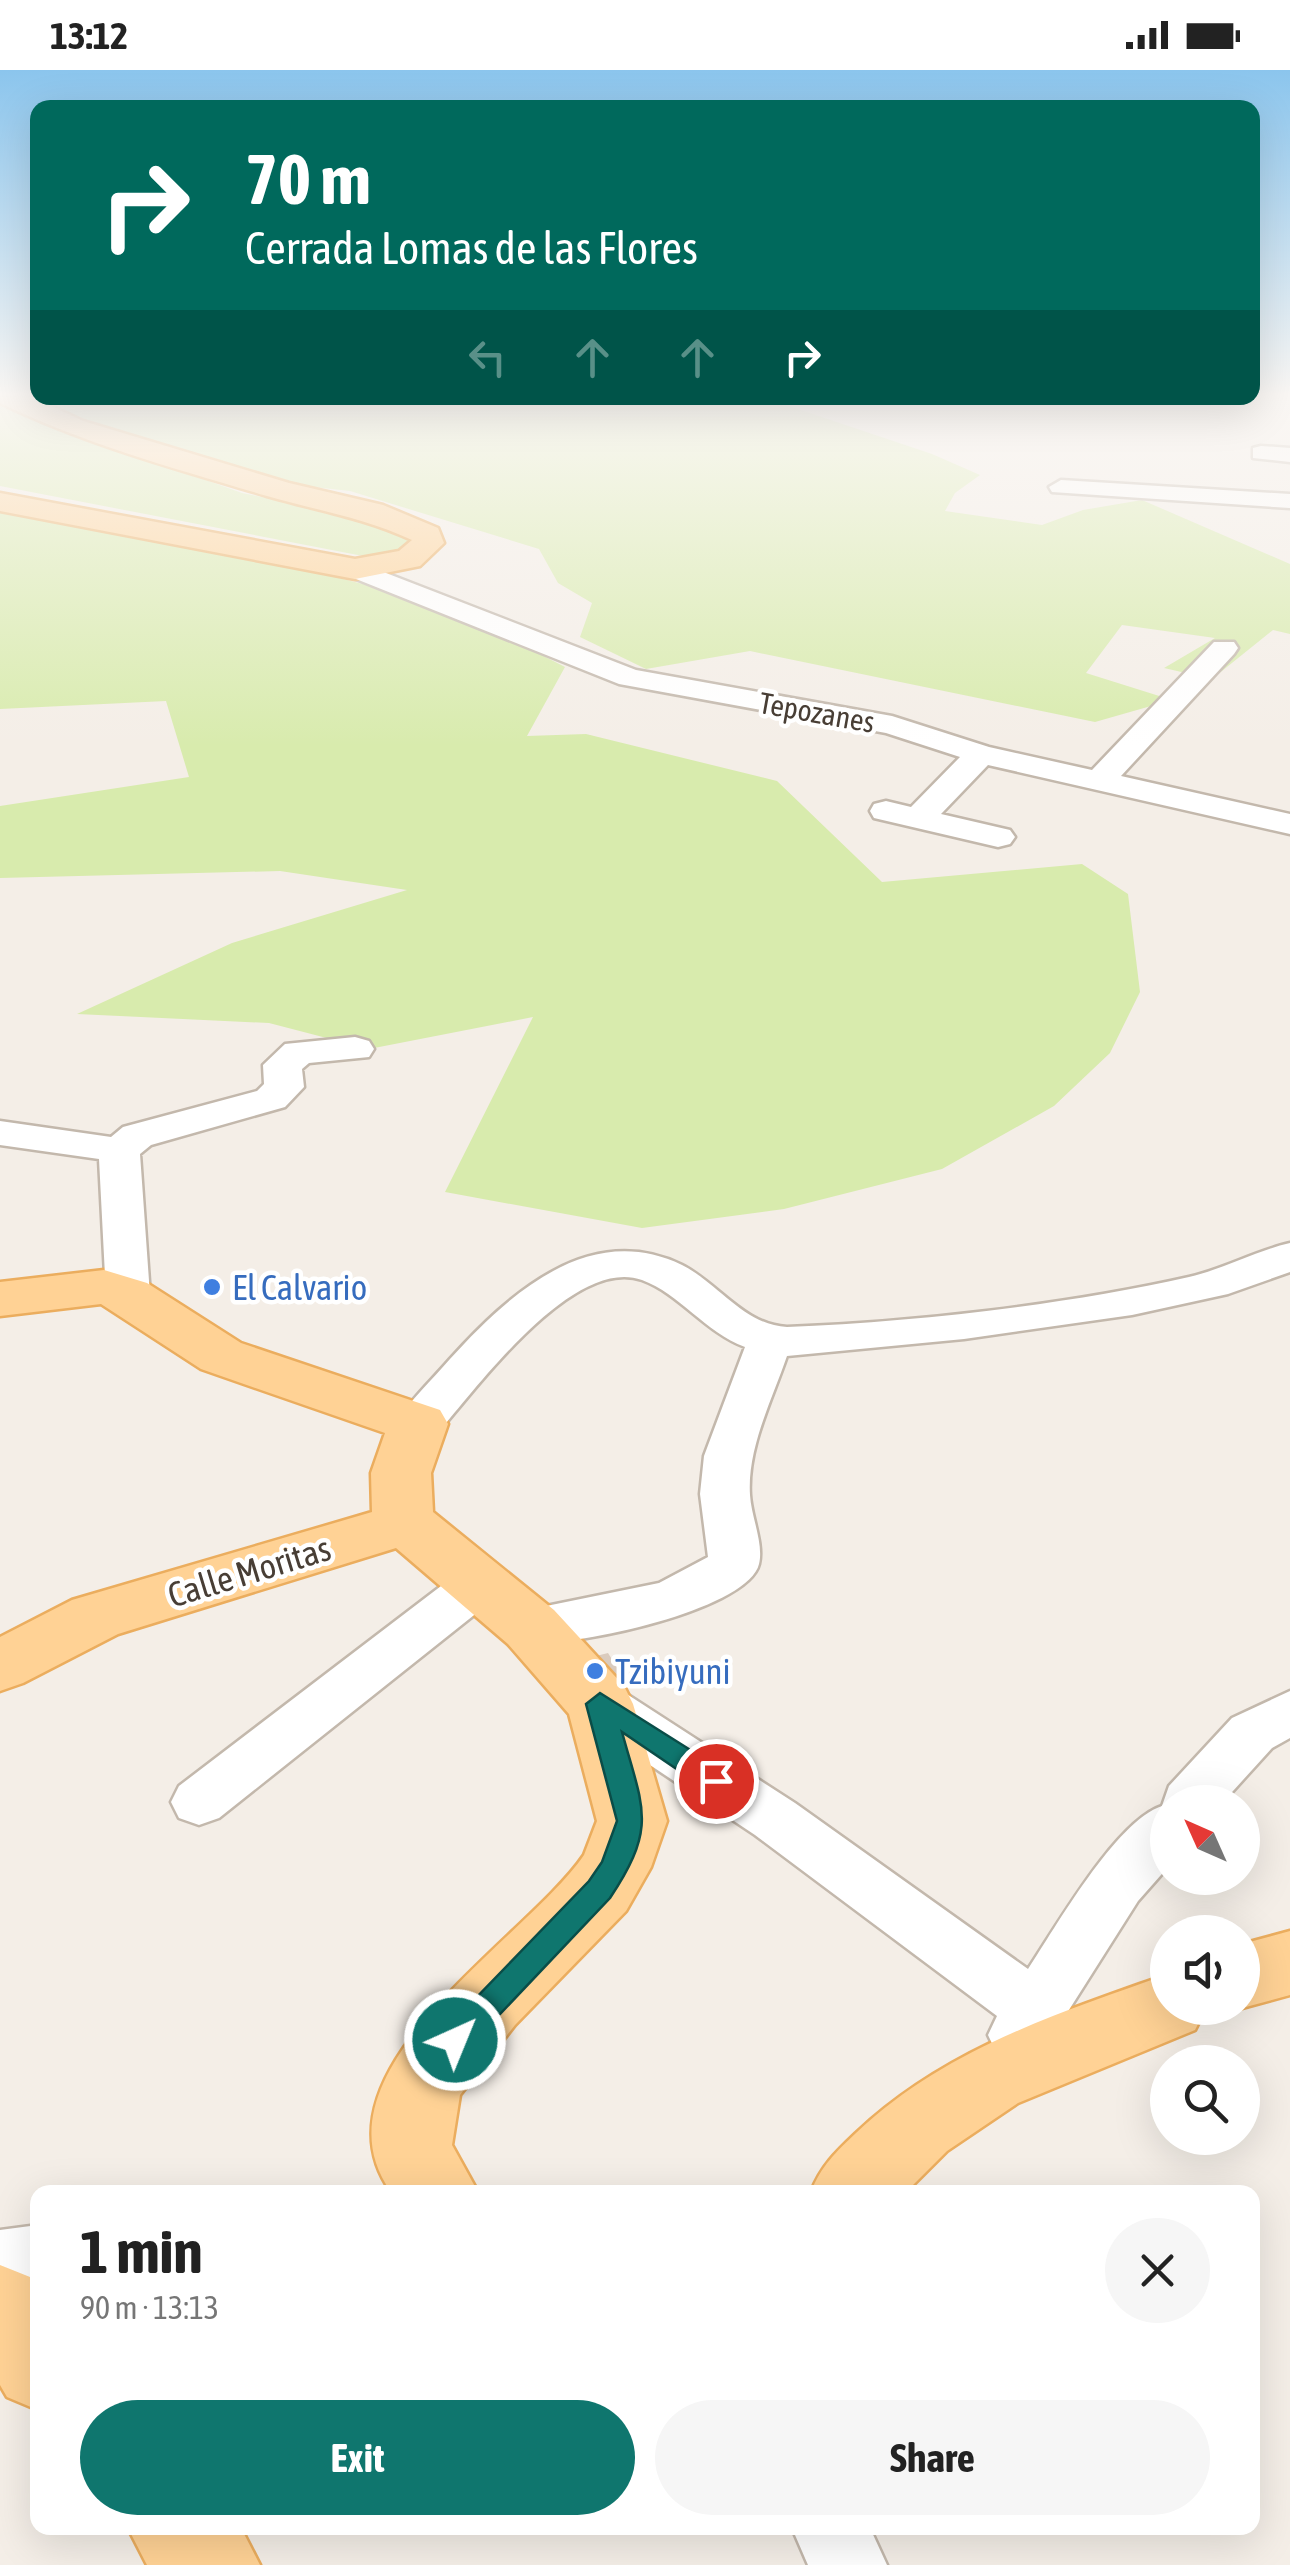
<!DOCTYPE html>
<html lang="en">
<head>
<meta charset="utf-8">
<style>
	:root { --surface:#fff; --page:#f6f6f6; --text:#222; --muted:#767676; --accent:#0f766e }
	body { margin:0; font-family:"Asap Condensed",sans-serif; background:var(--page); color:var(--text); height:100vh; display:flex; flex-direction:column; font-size:38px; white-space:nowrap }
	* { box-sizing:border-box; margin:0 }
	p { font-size:32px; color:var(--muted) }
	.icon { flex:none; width:55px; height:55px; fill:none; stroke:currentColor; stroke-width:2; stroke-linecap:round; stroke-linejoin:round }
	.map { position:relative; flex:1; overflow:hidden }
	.drawer { position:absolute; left:30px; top:2115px; width:1230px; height:350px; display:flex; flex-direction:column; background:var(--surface); border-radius:20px; box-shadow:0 10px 40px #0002 }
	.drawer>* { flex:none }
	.hud { position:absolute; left:30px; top:30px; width:1230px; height:305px; border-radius:20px; box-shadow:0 10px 40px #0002; background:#00695c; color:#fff; overflow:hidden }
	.needle { width:65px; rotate:315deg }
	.controls { position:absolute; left:1150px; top:1715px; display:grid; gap:20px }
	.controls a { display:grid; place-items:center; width:110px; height:110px; border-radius:50%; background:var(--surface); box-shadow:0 10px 40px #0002; font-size:50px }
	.pin { position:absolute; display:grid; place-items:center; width:85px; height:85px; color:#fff; margin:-42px; border:5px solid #fff; border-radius:50%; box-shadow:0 2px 10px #0007 }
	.me { position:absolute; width:110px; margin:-55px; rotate:44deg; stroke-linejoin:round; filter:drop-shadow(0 0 8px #0008) }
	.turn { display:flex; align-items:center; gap:35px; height:210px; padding:0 50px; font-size:45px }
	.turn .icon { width:130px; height:130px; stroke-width:2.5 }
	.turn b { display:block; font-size:70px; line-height:85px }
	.lanes { display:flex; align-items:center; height:95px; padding:0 50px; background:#0003; justify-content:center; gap:50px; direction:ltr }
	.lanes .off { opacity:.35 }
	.round { display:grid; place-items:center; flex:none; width:105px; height:105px; border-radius:52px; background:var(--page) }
	.summary { display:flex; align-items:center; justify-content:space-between; height:170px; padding:0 50px }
	h1 { font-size:60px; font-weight:700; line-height:75px }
	.action { display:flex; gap:20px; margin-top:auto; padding:20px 50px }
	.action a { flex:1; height:115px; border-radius:60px; background:var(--accent); color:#fff; font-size:40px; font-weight:700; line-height:115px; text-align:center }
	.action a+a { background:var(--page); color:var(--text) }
	.status { display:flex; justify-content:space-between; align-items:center; height:70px; padding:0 50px; background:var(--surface); direction:ltr }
	.status svg { height:28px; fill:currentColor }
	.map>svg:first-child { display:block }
	.green { fill:#d8ebad }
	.building { fill:#dacbbe }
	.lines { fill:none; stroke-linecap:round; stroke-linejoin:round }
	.minor-casing { stroke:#c3b8ac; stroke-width:5 }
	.major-casing { stroke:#ebad5e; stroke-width:5 }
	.minor { fill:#fff; fill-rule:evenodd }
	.major { fill:#ffd295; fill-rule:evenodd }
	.route { fill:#0f766e; stroke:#0a4d48; stroke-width:2.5 }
	.shop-dot { fill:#3f7fe0; stroke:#fff; stroke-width:4 }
	.labels { text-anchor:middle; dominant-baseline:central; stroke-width:9; stroke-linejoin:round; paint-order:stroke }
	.far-street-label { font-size:30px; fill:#483e35; stroke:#fff }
	.shop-label { font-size:35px; fill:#366cbe; stroke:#fff; text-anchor:start }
	.street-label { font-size:35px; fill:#483e35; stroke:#fff }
</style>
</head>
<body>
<div class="status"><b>13:12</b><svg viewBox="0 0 49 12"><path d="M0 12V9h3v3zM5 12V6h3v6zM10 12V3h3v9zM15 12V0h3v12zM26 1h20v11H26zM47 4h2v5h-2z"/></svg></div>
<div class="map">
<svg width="1290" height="2495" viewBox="0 0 1290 2495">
	<rect width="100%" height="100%" fill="#f4eee7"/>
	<!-- green -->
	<path class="green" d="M 40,328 L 765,328 L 932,384 L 980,405 L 955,423 L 945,441 L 1042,455 L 1083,440 L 1142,430 L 1290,494 L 1290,564 L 1273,560 L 1212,609 L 1164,598 L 1215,568 L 1122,555 L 1086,603 L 1172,630 L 1095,652 L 750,581 L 646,599 L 580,567 L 592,533 L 558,513 L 539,479 L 350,421 L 213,406 L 80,359 Z
		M 0,336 L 242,423 L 378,450 L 438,477 L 363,486 L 0,416 Z
		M 0,437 L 176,466 L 444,535 L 565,597 L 527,666 L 586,664 L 777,711 L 882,812 L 1082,794 L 1128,824 L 1140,922 L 1110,983 L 1054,1036 L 942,1099 L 784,1139 L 642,1158 L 445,1122 L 533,947 L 369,979 L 269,953 L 77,944 L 232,873 L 407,820 L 280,801 L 0,808 L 0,736 L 189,707 L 166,631 L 0,639 Z"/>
	<!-- building -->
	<path class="building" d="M 608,1583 L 623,1607 L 582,1614 L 564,1594 Z"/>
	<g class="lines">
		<!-- minor casing -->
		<g class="minor-casing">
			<path id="minor" d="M 1261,376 L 1290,378 L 1290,392 L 1253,388 L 1253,378 Z
				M 1061,410 L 1290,424 L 1290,438 L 1052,422 L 1049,417 Z
				M 355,491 L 636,600 L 892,646 L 989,677 L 1092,700 L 1214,572 L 1234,572 L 1238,578 L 1234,584 L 1121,706 L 1290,744 L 1290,764 L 988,695 L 941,744 L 1010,760 L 1015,767 L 1010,774 L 998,777 L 874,748 L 870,741 L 874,734 L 886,731 L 911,737 L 960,687 L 886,663 L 619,614 L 346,505 L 342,499 Z
				M 355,967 L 369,971 L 374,979 L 369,987 L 309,993 L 302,999 L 304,1017 L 285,1037 L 151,1075 L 140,1084 L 150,1225 L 144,1235 L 128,1239 L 112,1235 L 106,1225 L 99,1089 L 0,1075 L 0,1051 L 111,1067 L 123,1057 L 257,1021 L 264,1014 L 263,995 L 285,974 Z
				M 1290,1173 L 1290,1202 L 1228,1224 L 1132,1245 L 964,1269 L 787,1286 C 772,1330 747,1378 750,1425 C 751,1446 764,1474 759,1494 C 748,1542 553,1583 512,1571 L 505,1557 L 512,1543 L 659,1513 L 708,1487 L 700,1424 L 704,1386 L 745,1277 C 705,1262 680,1224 642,1210 C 573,1185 475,1320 436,1365 L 419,1370 L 402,1365 L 395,1354 C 410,1330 432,1310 450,1289 C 508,1225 589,1150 682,1195 C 718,1213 744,1255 787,1257 C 914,1252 1065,1235 1189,1207 C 1224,1199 1255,1181 1290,1173 Z
				M 480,1494 L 498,1500 L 506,1513 L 498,1526 L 219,1748 L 199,1755 L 179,1748 L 171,1732 L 179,1716 L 462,1500 Z
				M 600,1613 L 619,1619 L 795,1733 L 1028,1899 C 1056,1857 1116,1751 1162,1736 L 1169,1716 L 1232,1648 L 1290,1621 L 1290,1668 L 1272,1678 L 1223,1732 L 1168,1732 L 1168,1797 L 1138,1831 L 1041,1984 L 1019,1992 L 997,1984 L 988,1965 L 997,1946 L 755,1765 L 581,1649 L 573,1634 L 581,1619 Z
				M 38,2155 L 38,2220 L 0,2226 L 0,2160 Z
				M 792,2458 L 870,2458 L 887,2495 L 808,2495 Z"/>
		</g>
		<!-- major casing -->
		<g class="major-casing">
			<path id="major" d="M 0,327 L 32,327 L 83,351 L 289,413 L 383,435 L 438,458 L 444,473 L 420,496 L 355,509 L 0,441 L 0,423 L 355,489 L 399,481 L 412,470 C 365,448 316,440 267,426 C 176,399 85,374 0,333 Z
				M 104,1200 L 147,1213 L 241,1273 L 440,1340 L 448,1354 L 431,1403 L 433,1442 L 554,1540 L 624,1616 L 633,1634 L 667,1751 L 651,1797 L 626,1841 L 515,1955 L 460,2025 L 452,2075 L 478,2122 L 391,2122 C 305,2001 527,1869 584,1785 L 597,1751 L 569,1644 L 508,1574 L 396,1478 L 118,1564 L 23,1613 L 0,1621 L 0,1567 L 72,1530 L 372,1442 L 371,1403 L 385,1363 L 201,1299 L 101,1234 L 0,1246 L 0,1212 Z
				M 1290,1861 L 1290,1925 L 1242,1938 L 1241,1938 L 1242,1874 Z
				M 1168,1904 L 1168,1938 L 1206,1938 L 1195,1960 L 1018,2033 L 947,2081 L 906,2122 L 811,2122 C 821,2096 836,2082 856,2063 C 945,1979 1054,1945 1168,1904 Z
				M 0,2195 L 30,2207 L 38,2219 L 38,2340 L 7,2327 L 0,2315 Z
				M 128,2458 L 241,2458 L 260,2495 L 147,2495 Z"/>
		</g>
		<!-- minor -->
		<use href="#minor" class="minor"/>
		<!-- major -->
		<use href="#major" class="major"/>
	</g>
	<!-- sky -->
	<linearGradient id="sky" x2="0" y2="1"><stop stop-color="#8bc5ed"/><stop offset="0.48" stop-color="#faf7f4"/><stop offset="1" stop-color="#faf7f4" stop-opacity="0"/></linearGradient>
	<rect width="1290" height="676" fill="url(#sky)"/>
	<!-- route -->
	<path class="route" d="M 600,1623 L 727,1703 L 731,1711 L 727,1719 L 706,1719 L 622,1662 C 643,1739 658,1756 610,1828 L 466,1980 L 455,1984 L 444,1980 L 439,1970 L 444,1961 L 589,1811 L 602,1792 L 617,1751 L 586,1634 Z"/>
	<!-- markers -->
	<g class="shop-dot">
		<circle cx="212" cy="1217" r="10"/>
		<circle cx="595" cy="1601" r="10"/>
	</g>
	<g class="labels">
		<!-- far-street labels -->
		<g class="far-street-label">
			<text transform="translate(817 642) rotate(10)">Tepozanes</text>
		</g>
		<!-- shop labels -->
		<g class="shop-label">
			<text x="232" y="1217">El Calvario</text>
			<text x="615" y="1601">Tzibiyuni</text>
		</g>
		<!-- street labels -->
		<g class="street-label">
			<text transform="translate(249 1501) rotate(-17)">Calle Moritas</text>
		</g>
	</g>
</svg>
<div class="controls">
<a><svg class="needle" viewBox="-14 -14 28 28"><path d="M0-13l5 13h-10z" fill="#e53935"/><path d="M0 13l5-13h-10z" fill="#767676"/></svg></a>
<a><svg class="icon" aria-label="sound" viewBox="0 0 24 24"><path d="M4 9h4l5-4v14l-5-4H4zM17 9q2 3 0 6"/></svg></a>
<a><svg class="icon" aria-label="search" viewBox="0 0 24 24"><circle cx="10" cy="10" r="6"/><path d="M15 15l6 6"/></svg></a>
</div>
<div class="pin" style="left:716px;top:1711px;background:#d93025"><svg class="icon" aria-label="arrive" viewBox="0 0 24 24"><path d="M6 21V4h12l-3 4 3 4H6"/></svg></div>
<svg class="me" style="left:455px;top:1970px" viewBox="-20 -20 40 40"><circle r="17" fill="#0f766e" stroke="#fff" stroke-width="3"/><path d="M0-11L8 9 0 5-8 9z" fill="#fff"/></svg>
<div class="hud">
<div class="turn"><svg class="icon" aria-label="right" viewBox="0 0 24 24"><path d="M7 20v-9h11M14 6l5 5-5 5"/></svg><div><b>70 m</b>Cerrada Lomas de las Flores</div></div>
<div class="lanes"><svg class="icon off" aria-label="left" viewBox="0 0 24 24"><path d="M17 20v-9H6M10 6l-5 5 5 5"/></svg><svg class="icon off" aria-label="ahead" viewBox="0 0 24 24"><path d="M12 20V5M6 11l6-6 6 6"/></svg><svg class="icon off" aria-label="ahead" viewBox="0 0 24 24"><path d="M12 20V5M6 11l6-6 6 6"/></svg><svg class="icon" aria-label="right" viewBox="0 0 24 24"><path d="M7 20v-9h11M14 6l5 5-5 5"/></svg></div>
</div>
<section class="drawer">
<div class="summary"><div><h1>1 min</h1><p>90 m · 13:13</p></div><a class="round"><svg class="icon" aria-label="close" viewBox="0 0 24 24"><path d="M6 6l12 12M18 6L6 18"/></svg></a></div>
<div class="action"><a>Exit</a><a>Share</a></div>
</section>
</div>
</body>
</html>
